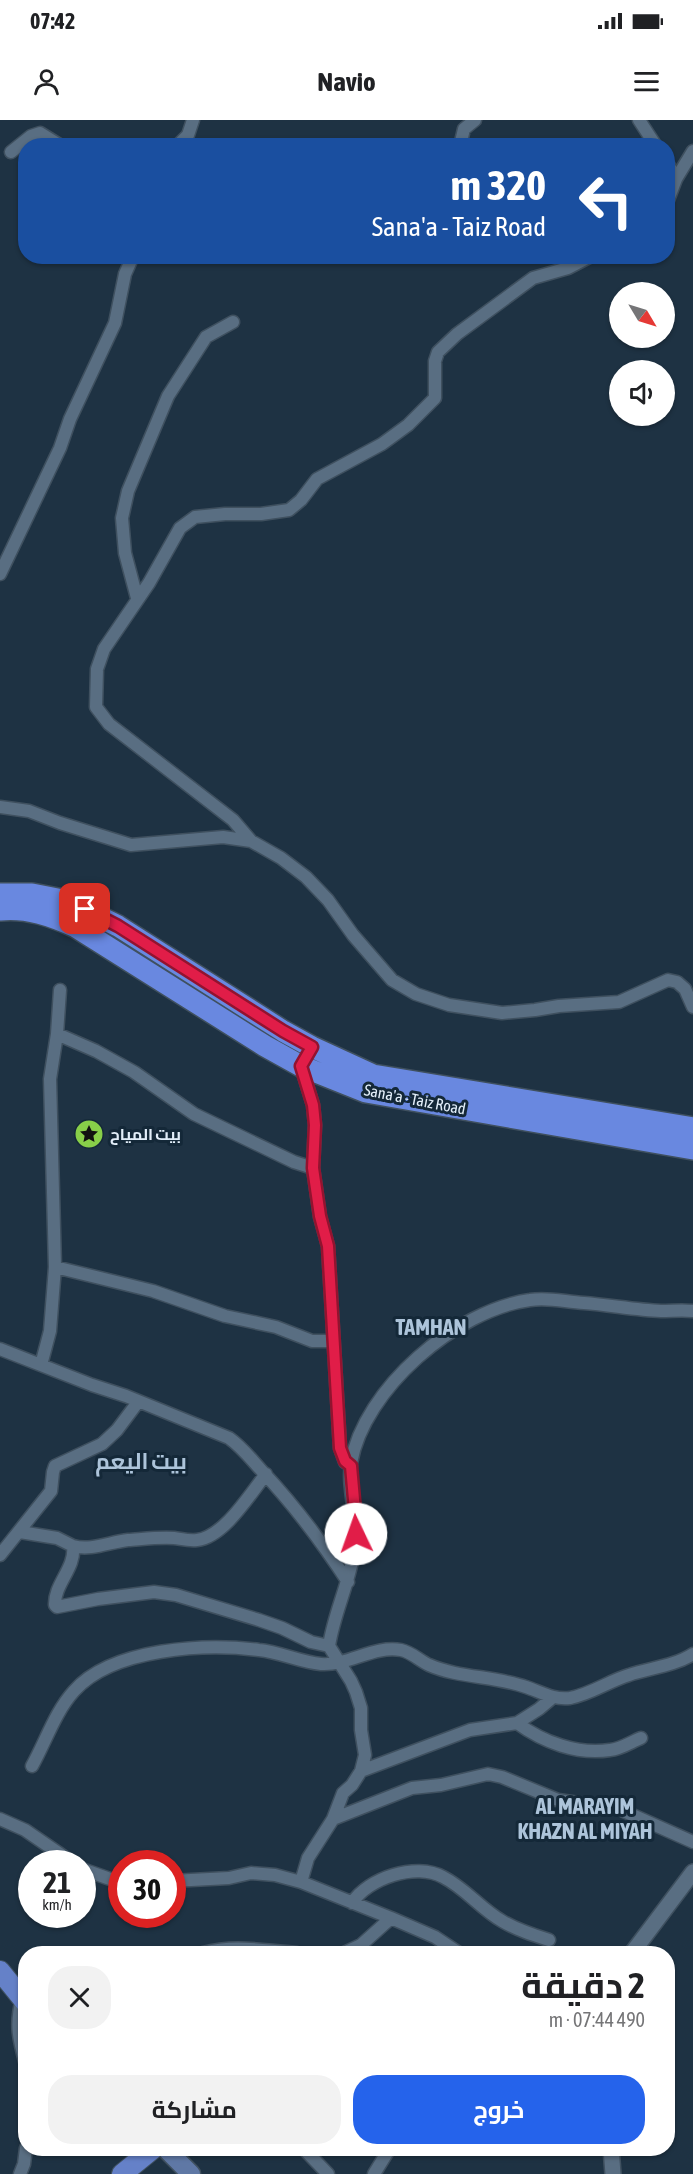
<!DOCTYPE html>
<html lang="ar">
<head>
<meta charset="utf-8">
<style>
	:root { --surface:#fff; --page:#f2f2f2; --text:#202124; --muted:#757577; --accent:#2563eb }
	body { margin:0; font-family:"Asap Condensed",Cairo,sans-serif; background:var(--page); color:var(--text); direction:rtl; height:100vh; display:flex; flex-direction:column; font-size:22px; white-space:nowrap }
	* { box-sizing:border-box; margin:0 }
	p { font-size:20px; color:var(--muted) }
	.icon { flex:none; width:33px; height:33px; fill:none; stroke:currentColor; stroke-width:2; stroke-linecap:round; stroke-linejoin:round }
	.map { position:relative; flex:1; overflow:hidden; direction:ltr }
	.sheet { position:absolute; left:18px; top:1826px; width:657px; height:210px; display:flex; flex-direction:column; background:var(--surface); border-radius:24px; box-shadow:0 2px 4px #0004; direction:rtl }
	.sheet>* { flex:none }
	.top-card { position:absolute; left:18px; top:18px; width:657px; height:126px; border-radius:24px; box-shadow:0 2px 4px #0004; direction:rtl; background:#1a4fa0; color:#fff; overflow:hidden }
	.needle { width:39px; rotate:128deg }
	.fabs { position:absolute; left:609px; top:162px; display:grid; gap:12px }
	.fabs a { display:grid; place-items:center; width:66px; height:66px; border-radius:50%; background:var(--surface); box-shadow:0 2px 4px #0004; font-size:30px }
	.speed { position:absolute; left:18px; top:1730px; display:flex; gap:12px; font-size:30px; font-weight:700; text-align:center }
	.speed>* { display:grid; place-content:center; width:78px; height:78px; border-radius:50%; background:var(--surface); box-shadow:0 2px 4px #0004; line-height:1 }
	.speed small { font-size:15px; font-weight:400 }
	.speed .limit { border:9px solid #d22; background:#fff; color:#111 }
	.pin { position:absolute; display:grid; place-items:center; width:51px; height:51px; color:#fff; margin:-26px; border-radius:12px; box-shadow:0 3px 9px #0006 }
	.me { position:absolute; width:66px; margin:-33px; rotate:357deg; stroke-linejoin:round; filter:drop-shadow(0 0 4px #0008) }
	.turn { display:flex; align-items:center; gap:21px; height:126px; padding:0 30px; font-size:27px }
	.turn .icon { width:78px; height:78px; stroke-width:2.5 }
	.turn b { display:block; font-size:42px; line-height:51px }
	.round { display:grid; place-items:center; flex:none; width:63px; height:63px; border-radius:24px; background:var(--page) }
	.headline { display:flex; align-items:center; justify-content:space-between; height:102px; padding:0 30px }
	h1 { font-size:36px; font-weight:700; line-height:45px }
	.action { display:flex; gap:12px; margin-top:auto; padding:12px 30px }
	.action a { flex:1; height:69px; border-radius:24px; background:var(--accent); color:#fff; font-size:24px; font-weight:700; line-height:69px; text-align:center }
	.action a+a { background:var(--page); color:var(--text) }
	.status { display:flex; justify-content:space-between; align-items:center; height:42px; padding:0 30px; background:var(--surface); direction:ltr }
	.status svg { height:16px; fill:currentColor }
	header { display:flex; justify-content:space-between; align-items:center; height:78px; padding:0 30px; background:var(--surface); font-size:27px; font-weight:700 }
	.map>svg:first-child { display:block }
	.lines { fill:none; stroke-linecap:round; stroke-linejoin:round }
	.minor-casing { stroke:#3f505f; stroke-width:15 }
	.tertiary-casing { stroke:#3f505f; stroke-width:18 }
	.secondary-casing { stroke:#3f505f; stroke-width:21 }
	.primary-casing { stroke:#3f505f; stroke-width:22 }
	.trunk-casing { stroke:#3f505f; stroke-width:24 }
	.minor { stroke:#596e82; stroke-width:12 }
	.tertiary { stroke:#596e82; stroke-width:15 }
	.secondary { stroke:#5f78a5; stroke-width:18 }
	.primary { stroke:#6581c8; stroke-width:20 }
	.trunk { stroke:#6988e0; stroke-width:21 }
	.route-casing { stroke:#92132f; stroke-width:15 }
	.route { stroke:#e11d48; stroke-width:10 }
	.labels { text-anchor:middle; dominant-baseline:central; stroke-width:6; stroke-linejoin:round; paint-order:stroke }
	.street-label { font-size:16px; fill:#e2eef9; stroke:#142838 }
	.poi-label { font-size:16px; font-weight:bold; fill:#e2eef9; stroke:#142838; text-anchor:start }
	.district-label { font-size:22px; font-weight:bold; fill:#adc4da; stroke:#142838 }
</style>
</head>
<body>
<div class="status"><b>07:42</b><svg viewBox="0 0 49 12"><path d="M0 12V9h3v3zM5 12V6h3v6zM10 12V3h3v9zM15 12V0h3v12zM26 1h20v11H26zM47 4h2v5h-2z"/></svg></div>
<header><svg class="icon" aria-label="menu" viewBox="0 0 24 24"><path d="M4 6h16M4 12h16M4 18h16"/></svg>Navio<svg class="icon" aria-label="person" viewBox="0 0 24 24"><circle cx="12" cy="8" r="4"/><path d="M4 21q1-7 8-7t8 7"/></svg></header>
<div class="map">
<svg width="693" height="2054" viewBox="0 0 693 2054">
	<rect width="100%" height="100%" fill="#1e3243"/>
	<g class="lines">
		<!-- minor casing -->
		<g class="minor-casing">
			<path id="minor" d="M 639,0 L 656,26
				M 177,26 L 188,15 L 193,0
				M 460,26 L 464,9 L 475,0
				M 11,32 L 31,16 L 40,13 L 61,26
				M 668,44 L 676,59
				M 668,80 L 676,59 L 693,31
				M 0,454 L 60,328 L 70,299 L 115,203 L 125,154 L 133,136
				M 137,478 L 125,433 L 122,398 L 128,371 L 168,276 L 206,217 L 233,202
				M 0,687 L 29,691 L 60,703 L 131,725 L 223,717 L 251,721 L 281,738 L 306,757 L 328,780 L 353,815 L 392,860 L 416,874 L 449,885 L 502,893 L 535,890 L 559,886 L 619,882 L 668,860 L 677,862 L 685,869 L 693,887
				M 251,721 L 233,700 L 109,604 L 96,587 L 97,549 L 104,529 L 149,463 L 180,408 L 195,397 L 225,394 L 261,394 L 289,390 L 301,380 L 317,359 L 382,324 L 408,305 L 435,278 L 435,241 L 438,232 L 457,214 L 533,158 L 568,148 L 591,136
				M 57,914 L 96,931 L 134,952 L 194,994 L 294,1042 L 313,1048
				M 301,946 L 313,985 L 315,1005 L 313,1048 L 320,1097 L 328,1126 L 340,1328 L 345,1342 L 351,1346
				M 55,1147 L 153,1171 L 225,1196 L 276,1207 L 312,1221 L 333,1221
				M 0,1229 L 92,1265 L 126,1276 L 229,1318 C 242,1327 251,1339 262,1351 C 295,1386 322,1422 348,1462
				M 41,1245 L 50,1211 L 55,1147 L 50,959 L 57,914 L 60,870
				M 20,1412 L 57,1418 L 73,1426 C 76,1448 54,1464 55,1485 L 57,1487 L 98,1479 L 154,1472 L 176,1475 L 259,1500 L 282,1508 L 311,1522 L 329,1526
				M 73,1426 C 91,1431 110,1422 128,1420 C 143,1419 159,1417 174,1418 C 182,1419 189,1421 197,1420 C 224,1417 250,1374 266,1354
				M 0,1435 L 51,1371 L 53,1352 L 55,1346 L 102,1324 L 117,1310 L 138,1282
				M 517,1603 C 543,1622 577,1635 610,1630 C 621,1629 631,1622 641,1618
				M 32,1646 C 46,1621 55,1592 74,1571 C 112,1528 206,1523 259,1530 C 280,1532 300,1542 321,1544 C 348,1546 374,1525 401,1530 C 411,1532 419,1540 429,1545 C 459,1558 495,1556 526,1567 C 541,1572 553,1580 570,1578 C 591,1574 609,1561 629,1555 C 650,1548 674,1546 693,1534
				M 361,1651 L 470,1610 L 517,1603 L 539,1589 L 552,1578
				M 0,1699 L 25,1710 L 73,1743
				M 333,1699 L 343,1673 L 352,1665 L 361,1651 L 365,1635 L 361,1610 L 361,1588 L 356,1572 L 351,1561 L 329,1526 C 334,1492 351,1460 355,1425 C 358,1398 347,1367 351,1343 C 364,1269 456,1190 530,1180 C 549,1177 565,1182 584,1183 C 610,1185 636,1190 661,1191 C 672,1191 682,1190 693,1191
				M 82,1749 L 110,1759 L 122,1760
				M 172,1761 L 229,1758 L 251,1753 L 275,1755 L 301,1762 L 391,1798 L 435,1817 L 459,1833
				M 301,1762 L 308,1738 L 333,1699 L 412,1668 L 441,1665 L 488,1654 L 502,1657 L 558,1680 L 619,1689 L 693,1722
				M 352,1783 C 368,1758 416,1742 443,1757 C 465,1768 481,1789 502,1801 C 517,1810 533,1815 549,1820
				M 203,1833 C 236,1824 263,1831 297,1833
				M 344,1833 L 361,1825 L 391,1798
				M 24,1877 L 22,1879 C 15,1905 19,1920 26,1945
				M 303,2028 L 328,2054
				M 20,2054 L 24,2044 L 26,2028
				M 374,2054 L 390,2028"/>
		</g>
		<!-- tertiary casing -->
		<g class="tertiary-casing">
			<path id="tertiary" d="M 632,1833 L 693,1752
				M 611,2028 L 613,2054"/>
		</g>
		<!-- secondary casing -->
		<g class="secondary-casing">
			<path id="secondary" d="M 165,2028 L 191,2054"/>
		</g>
		<!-- primary casing -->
		<g class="primary-casing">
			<path id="primary" d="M 0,1851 L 26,1883
				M 122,2054 L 154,2028"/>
		</g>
		<!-- trunk casing -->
		<g class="trunk-casing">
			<path id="trunk" d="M 0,774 L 32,774 L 68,781 L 118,806 L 283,911 L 312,927 L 373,955 L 693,1008
				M 0,790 C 27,787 52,796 76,807 L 265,926 L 301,946 L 366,972 L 693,1029"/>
		</g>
		<!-- minor -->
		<use href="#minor" class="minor"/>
		<!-- tertiary -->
		<use href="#tertiary" class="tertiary"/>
		<!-- secondary -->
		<use href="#secondary" class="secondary"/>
		<!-- primary -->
		<use href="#primary" class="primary"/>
		<!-- trunk -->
		<use href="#trunk" class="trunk"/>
	</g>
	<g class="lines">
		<!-- route casing -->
		<g class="route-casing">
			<path id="route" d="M 85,789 L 118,806 L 283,911 L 312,927 L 301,946 L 313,985 L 315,1005 L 313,1048 L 320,1096 L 328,1126 L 340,1328 L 345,1341 L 351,1346 L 356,1402 L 356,1414"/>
		</g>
		<!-- route -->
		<use href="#route" class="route"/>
	</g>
	<!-- icons -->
	<defs>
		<g id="sight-disc" transform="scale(1.5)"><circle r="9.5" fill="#88cf49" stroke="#142838"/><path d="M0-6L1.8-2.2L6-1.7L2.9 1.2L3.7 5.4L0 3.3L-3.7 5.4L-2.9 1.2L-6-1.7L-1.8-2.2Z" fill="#111"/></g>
	</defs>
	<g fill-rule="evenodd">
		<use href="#sight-disc" x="89" y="1014"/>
	</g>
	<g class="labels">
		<!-- street labels -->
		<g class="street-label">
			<text transform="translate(415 979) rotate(11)">Sana'a - Taiz Road</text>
		</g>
		<!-- poi labels -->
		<g class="poi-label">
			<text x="110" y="1014">بيت المياح</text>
		</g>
		<!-- district labels -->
		<g class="district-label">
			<text x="431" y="1207">TAMHAN</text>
			<text x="141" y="1341">بيت اليعم</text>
			<text x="585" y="1686">AL MARAYIM<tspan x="585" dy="25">KHAZN AL MIYAH</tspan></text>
		</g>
	</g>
</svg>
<div class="fabs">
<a><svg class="needle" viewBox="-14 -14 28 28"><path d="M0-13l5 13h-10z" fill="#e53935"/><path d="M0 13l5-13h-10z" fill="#757577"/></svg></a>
<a><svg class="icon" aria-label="sound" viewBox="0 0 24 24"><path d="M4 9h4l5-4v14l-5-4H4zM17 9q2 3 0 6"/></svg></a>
</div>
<div class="speed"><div>21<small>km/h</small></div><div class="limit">30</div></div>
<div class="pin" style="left:85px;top:789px;background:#d93025"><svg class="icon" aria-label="arrive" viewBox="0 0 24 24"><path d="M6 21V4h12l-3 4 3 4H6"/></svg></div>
<svg class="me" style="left:356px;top:1414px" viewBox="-20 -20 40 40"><circle r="19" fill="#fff"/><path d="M0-13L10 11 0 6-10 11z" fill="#e11d48"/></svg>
<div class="top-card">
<div class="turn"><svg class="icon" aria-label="left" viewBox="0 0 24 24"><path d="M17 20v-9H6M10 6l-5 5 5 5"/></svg><div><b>320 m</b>Sana'a - Taiz Road</div></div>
</div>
<section class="sheet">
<div class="headline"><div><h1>2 دقيقة</h1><p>490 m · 07:44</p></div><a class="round"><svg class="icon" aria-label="close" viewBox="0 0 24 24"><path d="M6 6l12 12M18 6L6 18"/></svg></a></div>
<div class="action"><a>خروج</a><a>مشاركة</a></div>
</section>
</div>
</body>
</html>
